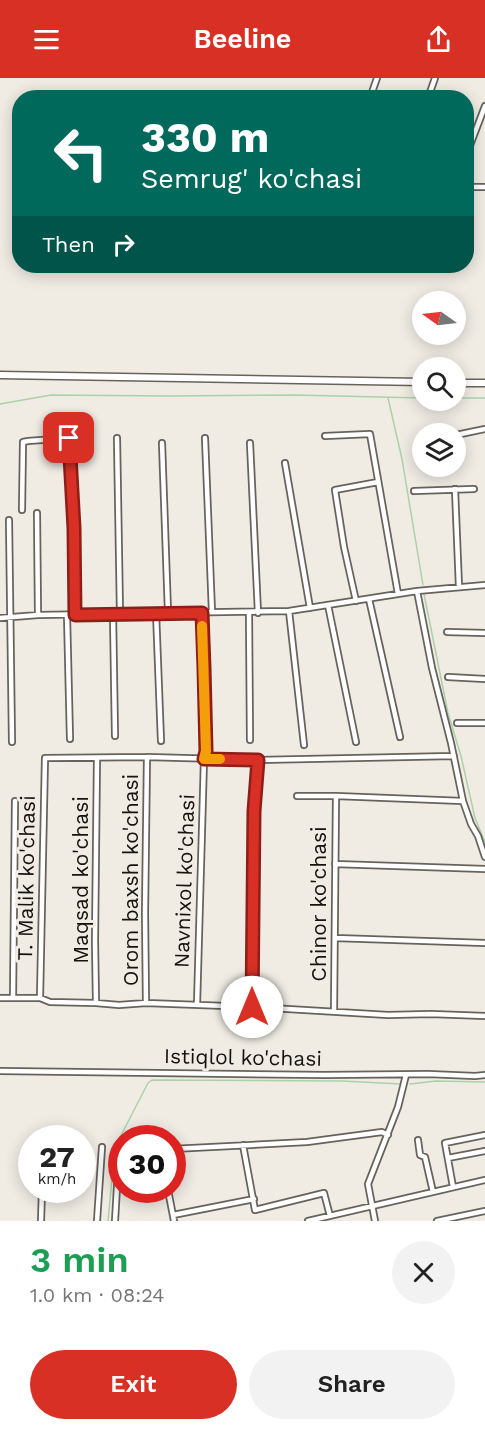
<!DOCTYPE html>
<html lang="en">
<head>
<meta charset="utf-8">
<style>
	:root { --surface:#fff; --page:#f2f2f2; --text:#222; --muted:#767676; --accent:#d93025 }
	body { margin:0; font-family:"Work Sans",sans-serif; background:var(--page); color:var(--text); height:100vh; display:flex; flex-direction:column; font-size:22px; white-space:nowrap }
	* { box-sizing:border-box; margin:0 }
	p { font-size:20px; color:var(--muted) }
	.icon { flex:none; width:33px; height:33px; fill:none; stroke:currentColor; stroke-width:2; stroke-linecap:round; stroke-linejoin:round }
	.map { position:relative; height:1143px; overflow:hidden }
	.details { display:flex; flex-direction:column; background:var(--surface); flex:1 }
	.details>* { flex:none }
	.top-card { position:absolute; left:12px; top:12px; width:462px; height:183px; border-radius:24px; box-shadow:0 3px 15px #0003; background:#00695c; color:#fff; overflow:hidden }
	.needle { width:39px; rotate:284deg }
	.controls { position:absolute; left:412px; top:213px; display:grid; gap:12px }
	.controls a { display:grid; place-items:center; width:54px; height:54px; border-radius:50%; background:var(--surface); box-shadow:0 3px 15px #0003; font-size:30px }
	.speed { position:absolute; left:18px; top:1047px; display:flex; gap:12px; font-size:30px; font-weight:700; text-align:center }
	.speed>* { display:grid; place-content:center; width:78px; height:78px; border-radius:50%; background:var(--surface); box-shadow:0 3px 15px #0003; line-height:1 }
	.speed small { font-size:15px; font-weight:400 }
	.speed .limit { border:9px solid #d22; background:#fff; color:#111 }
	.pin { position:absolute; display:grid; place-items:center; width:51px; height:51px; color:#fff; margin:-26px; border-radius:12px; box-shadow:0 3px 9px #0006 }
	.me { position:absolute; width:66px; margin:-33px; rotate:0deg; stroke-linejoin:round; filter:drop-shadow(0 0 4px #0008) }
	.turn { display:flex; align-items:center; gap:21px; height:126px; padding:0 30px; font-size:27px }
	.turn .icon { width:78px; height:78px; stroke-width:2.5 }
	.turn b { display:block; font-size:42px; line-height:51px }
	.then { display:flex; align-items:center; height:57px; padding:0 30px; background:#0003; gap:12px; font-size:22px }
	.round { display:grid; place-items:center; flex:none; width:63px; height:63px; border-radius:32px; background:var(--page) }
	.head { display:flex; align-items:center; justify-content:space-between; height:102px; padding:0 30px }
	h1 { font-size:36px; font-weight:600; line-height:45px; color:#1e9e55 }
	.button { display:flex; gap:12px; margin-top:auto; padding:12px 30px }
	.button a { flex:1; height:69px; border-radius:36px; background:var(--accent); color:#fff; font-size:24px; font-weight:600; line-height:69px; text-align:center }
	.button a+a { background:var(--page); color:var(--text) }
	header { display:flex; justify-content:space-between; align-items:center; height:78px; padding:0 30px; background:var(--accent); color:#fff; font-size:27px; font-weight:600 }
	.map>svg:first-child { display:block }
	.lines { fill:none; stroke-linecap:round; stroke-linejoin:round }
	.stream { stroke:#acd1aa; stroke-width:1.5 }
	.minor-casing { stroke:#67635c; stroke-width:8 }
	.secondary-casing { stroke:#67635c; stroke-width:9 }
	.minor { stroke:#fff; stroke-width:4.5 }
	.secondary { stroke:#fff; stroke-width:6 }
	.route-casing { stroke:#8d1f18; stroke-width:15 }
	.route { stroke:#d93025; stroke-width:10 }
	.slow { stroke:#f59e0b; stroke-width:10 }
	.labels { text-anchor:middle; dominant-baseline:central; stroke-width:6; stroke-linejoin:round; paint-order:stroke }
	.street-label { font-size:21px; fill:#151310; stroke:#f0ece4 }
</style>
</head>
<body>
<header><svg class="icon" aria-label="menu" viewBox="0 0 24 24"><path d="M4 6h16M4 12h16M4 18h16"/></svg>Beeline<svg class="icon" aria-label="share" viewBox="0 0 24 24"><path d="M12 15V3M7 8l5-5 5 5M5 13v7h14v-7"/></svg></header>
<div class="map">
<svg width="485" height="1143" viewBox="0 0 485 1143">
	<rect width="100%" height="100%" fill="#f0ece4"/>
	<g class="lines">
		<!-- stream -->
		<path class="stream" d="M 388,320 L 402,381 L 423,507
			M 456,320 L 485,320
			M 0,326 L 51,317 L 169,318 L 294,317 L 423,320
			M 424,516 L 448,635 L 461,678 L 475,740 L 485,764
			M 410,1006 L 436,1003 L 485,1004
			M 108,1143 L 115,1069 L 148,1005 L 152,1002 L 342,1003 L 401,1006"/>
		<!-- minor casing -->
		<g class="minor-casing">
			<path id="minor" d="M 370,20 L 377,0
				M 428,20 L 435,0
				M 466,78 L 485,28
				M 466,105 L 473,109 L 485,109
				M 456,357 L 485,351
				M 325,358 L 370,356 L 398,516
				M 117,360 L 120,535
				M 205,360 L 212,534
				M 419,363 L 423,363
				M 162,365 L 168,534
				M 250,365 L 258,535
				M 285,385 L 310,530
				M 455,411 L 459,509
				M 414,413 L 474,411
				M 22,432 L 23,364 L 28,363 L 69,360 L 74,450 L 76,537
				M 37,435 L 38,537
				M 9,442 L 12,664
				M 417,513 L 432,590 L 451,665 L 463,723 L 471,746 L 478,758 L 485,779
				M 369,521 L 400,659
				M 356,523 L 344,469 L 335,412 L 378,404
				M 328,527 L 356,664
				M 289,533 L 304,667
				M 156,534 L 161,663
				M 249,535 L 250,662
				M 113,536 L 115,658
				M 67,537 L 70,661
				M 0,540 L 38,537 L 289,533 L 417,513 L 485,507
				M 447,554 L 485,555
				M 448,599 L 485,601
				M 457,645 L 485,645
				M 297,718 L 336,718 L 463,723
				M 335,786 L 485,791
				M 335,860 L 485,865
				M 0,920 L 40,920 L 50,924 L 96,925 L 119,927 L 146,925 L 253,929 L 388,937 L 431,936 L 485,938
				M 13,920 L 15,723
				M 40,920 L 45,680 L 147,679 L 258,682 L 454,678
				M 96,925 L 95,863 L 97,680
				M 146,925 L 145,835 L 147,679
				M 197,927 L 204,681 L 206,673 L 205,608 L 202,535
				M 253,929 L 254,733 L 258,682
				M 334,933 L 336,718
				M 0,993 L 324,997 L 428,996 L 475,998 L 485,997
				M 418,1062 L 420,1077 L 425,1079 L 433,1114
				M 243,1067 L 255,1132 L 324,1115 L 330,1138
				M 172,1071 L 307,1064 L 382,1054 L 388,1057
				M 448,1080 L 485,1073
				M 453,1109 L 445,1065 L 485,1057
				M 168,1112 L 174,1143
				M 173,1137 L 254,1121
				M 41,1143 L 42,1112
				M 97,1143 L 102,1069
				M 115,1143 L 118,1092 L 122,1075
				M 308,1143 L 485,1102
				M 375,1143 L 368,1106 L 398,1029 L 406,997
				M 437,1143 L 485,1133"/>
		</g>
		<!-- secondary casing -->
		<g class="secondary-casing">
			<path id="secondary" d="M 0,297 L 423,304
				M 456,305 L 485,305"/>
		</g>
		<!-- minor -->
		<use href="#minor" class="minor"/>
		<!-- secondary -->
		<use href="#secondary" class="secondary"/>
	</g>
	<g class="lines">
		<!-- route casing -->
		<g class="route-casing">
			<path id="route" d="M 69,360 L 74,450 L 75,537 L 202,535 L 204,590 L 206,673 L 204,681 L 258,682 L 254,733 L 252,929"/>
		</g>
		<!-- route -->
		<use href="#route" class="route"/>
		<!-- slow -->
		<path class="slow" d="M 202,548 L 206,673 L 204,681 L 220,681"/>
	</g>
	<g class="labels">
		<!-- street labels -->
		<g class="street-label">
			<text transform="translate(26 800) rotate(-89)">T. Malik ko'chasi</text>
			<text transform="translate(80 802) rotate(-90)">Maqsad ko'chasi</text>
			<text transform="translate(130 802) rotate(-90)">Orom baxsh ko'chasi</text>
			<text transform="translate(184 803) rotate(-88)">Navnixol ko'chasi</text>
			<text transform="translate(318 826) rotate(-90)">Chinor ko'chasi</text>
			<text transform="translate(243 979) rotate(1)">Istiqlol ko'chasi</text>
		</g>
	</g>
</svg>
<div class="controls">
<a><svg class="needle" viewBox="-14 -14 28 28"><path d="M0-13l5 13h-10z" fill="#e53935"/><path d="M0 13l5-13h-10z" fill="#767676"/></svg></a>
<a><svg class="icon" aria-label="search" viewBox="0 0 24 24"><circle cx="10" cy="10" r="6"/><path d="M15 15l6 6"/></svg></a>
<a><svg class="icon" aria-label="layers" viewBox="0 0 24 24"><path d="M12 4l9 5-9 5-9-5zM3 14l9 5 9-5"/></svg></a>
</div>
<div class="speed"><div>27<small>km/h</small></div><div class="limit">30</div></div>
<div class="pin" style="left:69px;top:360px;background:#d93025"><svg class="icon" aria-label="arrive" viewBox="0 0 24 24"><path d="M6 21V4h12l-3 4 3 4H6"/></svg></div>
<svg class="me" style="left:252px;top:929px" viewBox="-20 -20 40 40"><circle r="19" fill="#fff"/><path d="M0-13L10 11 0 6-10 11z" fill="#d93025"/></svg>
<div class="top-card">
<div class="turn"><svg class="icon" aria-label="left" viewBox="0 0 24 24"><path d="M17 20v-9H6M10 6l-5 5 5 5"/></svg><div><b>330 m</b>Semrug' ko'chasi</div></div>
<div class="then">Then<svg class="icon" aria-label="right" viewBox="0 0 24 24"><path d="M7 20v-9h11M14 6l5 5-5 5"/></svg></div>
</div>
</div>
<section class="details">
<div class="head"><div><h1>3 min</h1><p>1.0 km · 08:24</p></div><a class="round"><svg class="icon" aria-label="close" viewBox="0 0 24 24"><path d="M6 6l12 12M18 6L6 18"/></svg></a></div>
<div class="button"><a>Exit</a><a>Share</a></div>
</section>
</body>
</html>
